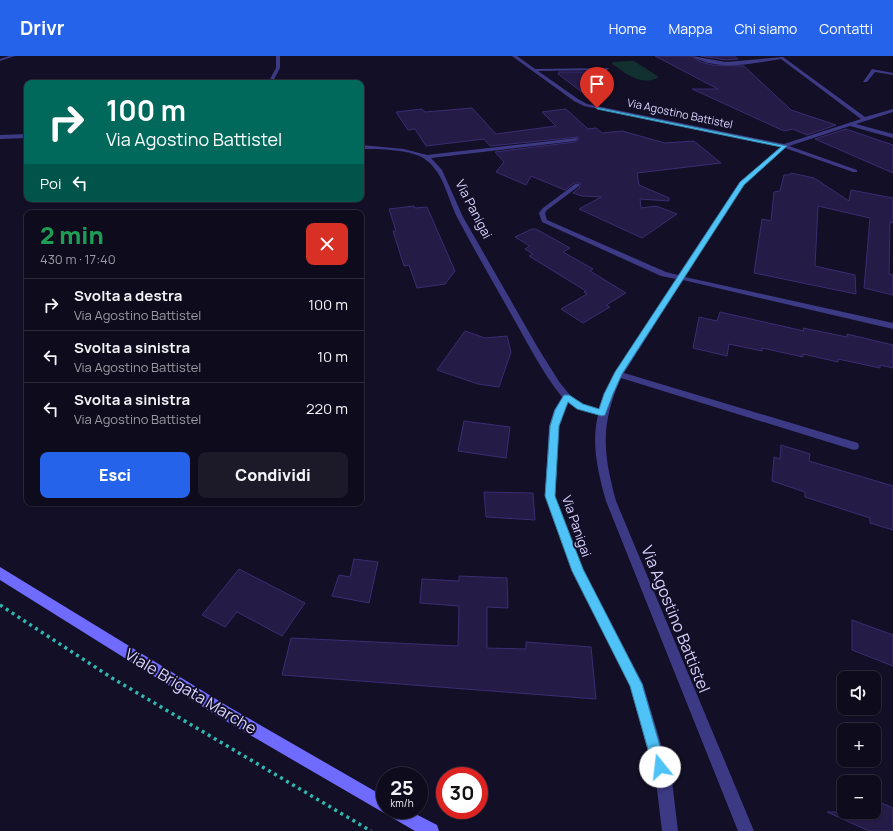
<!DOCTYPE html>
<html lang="it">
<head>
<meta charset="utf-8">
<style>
	:root { --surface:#0e0b1c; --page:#1c1929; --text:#f1f3f6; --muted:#9b9ba3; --line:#2e2b3b; --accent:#2563eb }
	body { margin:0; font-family:Manrope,sans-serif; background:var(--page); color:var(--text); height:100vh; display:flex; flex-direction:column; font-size:15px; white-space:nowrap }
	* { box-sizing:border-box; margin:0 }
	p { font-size:13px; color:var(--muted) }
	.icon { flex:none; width:22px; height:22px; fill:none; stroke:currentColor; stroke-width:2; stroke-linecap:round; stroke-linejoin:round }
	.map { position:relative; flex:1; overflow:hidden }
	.panel { position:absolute; left:24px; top:154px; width:340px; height:296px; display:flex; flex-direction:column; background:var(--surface); border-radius:8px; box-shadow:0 1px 3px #0004,0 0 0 1px var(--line) }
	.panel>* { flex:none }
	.top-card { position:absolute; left:24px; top:24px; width:340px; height:122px; border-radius:8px; box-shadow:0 1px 3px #0004,0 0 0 1px var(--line); background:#00695c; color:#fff; overflow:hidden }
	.buttons { position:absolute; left:837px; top:615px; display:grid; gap:8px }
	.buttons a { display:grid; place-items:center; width:44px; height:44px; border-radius:8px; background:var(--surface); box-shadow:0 1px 3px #0004,0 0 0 1px var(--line); font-size:20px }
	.speed { position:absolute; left:376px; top:711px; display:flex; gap:8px; font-size:20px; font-weight:700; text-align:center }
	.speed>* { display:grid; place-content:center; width:52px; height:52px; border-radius:50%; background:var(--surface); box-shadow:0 1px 3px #0004,0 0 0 1px var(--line); line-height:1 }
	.speed small { font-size:10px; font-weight:400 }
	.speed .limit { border:6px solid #d22; background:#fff; color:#111 }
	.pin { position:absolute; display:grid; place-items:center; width:34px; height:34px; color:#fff; margin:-41px -17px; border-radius:50% 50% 50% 0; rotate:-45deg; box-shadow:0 0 4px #0007 }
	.pin .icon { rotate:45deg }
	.me { position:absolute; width:44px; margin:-22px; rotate:344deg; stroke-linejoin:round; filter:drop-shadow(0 0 3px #0008) }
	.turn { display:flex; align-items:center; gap:14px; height:84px; padding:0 16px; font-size:18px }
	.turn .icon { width:52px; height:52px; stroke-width:2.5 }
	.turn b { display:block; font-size:28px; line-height:34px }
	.then { display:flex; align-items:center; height:38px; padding:0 16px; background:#0003; gap:8px; font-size:15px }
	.round { display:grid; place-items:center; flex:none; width:42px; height:42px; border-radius:8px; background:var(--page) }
	.head { display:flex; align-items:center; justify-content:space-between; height:68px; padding:0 16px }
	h1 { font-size:24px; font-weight:800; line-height:30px; color:#1e9e55 }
	.cta { display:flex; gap:8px; margin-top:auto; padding:8px 16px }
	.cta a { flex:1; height:46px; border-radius:8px; background:var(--accent); color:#fff; font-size:16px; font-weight:800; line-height:46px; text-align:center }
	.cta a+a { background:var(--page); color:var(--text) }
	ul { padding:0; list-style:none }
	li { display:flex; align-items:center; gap:12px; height:52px; padding:0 16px; border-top:1px solid var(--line) }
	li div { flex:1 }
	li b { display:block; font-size:15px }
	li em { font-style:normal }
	header { display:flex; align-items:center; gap:24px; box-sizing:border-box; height:56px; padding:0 20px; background:var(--accent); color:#fff }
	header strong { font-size:19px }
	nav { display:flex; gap:22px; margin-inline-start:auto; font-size:14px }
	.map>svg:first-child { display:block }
	.green { fill:#12302f }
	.building { fill:#241b47; stroke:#3b2d73 }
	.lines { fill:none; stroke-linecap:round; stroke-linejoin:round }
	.path { stroke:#2fb8b0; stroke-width:3.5; stroke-dasharray:3 4; stroke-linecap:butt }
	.street { fill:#3d3a85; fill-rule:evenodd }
	.secondary { fill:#6f6bff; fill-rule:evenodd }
	.route { fill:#4fc3f7; stroke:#337fa1 }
	.labels { text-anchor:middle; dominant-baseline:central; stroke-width:4; stroke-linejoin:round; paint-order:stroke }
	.far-street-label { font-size:11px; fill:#d9d4ff; stroke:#130f26 }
	.street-label { font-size:13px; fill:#d9d4ff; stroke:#130f26 }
	.near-street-label { font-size:16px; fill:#d9d4ff; stroke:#130f26 }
</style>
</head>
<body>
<header>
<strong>Drivr</strong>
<nav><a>Home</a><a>Mappa</a><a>Chi siamo</a><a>Contatti</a></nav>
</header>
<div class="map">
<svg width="893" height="775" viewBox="0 0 893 775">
	<rect width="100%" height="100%" fill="#130f26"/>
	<!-- green -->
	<path class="green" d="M 629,5 L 634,5 L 659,21 C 641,31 627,18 612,8 L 613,6 Z"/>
	<!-- building -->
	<path class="building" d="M 655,0 L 691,0 L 701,6 L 712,9 L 744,10 L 791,54 L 836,69 L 807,79 L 793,73 L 784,75 L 692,33 L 718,33 Z
		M 701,0 L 734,0 L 738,3 L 726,4 Z
		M 559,16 L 586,16 L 609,33 L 582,36 L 558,18 Z
		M 472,52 L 496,78 L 556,70 L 542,56 L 566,53 L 588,73 L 596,72 L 602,77 L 622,75 L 665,87 L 694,85 L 721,107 L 637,117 L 639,129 L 669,142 L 669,145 L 640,143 L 641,152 L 656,150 L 677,158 L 642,182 L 579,153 L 601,141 L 582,140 L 573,137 L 580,131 L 580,127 L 574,127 L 565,134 L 531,120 L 526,129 L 496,116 L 504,106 L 495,96 L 575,86 L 579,83 L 578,81 L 490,90 L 484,83 L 426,90 L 415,73 L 408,74 L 396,56 L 422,53 L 425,56 Z
		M 846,73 L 893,89 L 893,117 L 815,83 Z
		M 791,117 L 814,122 L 849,145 L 851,134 L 893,142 L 893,167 L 890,166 L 889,218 L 893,219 L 893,239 L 864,232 L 870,162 L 818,150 L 815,210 L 855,219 L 856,238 L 754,217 L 762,163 L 771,165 L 774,136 L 780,135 L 784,119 L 789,119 Z
		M 414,150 L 415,152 L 427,151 L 455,215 L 445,228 L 417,232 L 409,209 L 404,210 L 393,175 L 396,175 L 389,153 Z
		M 532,173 L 536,173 L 570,192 L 563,196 L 593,213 L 590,215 L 626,237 L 606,249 L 610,251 L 583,267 L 561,253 L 587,238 L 584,236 L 586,235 L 529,200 L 533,198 L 525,193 L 530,190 L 515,181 Z
		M 720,256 L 804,275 L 803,272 L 847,281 L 847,278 L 893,289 L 893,312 L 880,309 L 880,312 L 838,303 L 838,306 L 803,298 L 803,301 L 762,292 L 762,295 L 729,288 L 727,300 L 693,292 L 699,261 L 717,265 Z
		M 465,275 L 485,282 L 507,280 L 511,296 L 499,331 L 478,328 L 437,314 Z
		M 464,365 L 510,371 L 506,402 L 458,395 Z
		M 781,389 L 810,398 L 809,405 L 893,430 L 893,474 L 870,467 L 870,462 L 805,441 L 805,436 L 772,425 L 774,401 L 780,403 Z
		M 484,436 L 533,437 L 535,464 L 486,461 Z
		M 354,503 L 378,506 L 369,547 L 332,540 L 339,519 L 350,521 Z
		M 239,513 L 305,547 L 282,580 L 237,556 L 225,571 L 202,559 Z
		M 459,520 L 507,522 L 508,552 L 487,551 L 487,592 L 526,593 L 526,586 L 591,591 L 596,643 L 282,619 L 291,582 L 458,590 L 459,550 L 420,547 L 422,523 L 459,525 Z
		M 852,564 L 893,579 L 893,610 L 852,594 Z
		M 874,744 L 893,752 L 893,775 L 869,775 L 827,756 L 874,756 Z"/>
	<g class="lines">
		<!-- path -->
		<path class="path" d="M 0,549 L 112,622 L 371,775"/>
		<!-- street -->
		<path class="street" d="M 9,0 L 15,0 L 0,5 L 0,3 Z
			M 276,0 L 280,0 L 280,12 L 272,27 L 268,27 L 276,12 Z
			M 512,0 L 517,0 L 535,13 L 609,12 L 607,14 L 538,15 L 578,43 L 587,48 L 784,88 L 861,63 L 781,3 C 754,7 717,16 692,0 L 726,6 L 783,1 L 865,61 L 893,53 L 893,56 L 856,68 L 893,78 L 893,82 L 850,70 L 789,90 L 857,114 L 857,116 L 853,116 L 785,92 L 744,128 L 685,221 L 893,267 L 893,273 L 683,224 L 624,317 L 858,387 L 859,390 L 858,393 L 854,394 L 621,322 C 600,369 603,397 616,445 L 754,775 L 738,775 L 606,445 C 598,417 591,388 598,359 L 577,353 L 568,347 L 564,354 L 559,370 L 555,440 L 583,513 L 643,628 L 672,725 L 678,775 L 662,775 L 656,725 L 630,630 L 574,519 L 545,440 L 549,370 L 554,354 L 562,341 C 542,316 527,286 511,258 C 493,226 475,195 458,163 C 448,144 444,117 426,104 C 413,93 378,93 361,93 L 361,89 L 404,93 L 427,99 L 577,82 L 578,83 L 575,85 L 431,102 L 442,114 L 463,161 L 538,292 L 560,327 L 570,339 L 583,348 L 600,353 L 614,318 L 676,223 L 661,220 L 542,166 L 539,157 L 543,152 L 575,128 L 579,128 L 579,130 L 547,154 L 545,157 L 547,164 L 666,216 L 678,219 L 740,126 L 780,91 L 584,50 L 574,45 Z
			M 872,13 L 893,17 L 893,19 L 875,16 L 867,26 L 863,26 Z
			M 27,78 L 27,82 L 0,83 L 0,79 Z"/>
		<!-- secondary -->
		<path class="secondary" d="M 0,511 L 229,651 L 385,741 L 385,754 L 408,754 L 437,769 L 439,775 L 415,775 L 219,661 L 0,524 Z"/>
	</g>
	<!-- route -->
	<path class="route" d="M 595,51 L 787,90 L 744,129 L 622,318 L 613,338 L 605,359 L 602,360 L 577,353 L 568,346 L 559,370 L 555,440 L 583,513 L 642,628 L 666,711 L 664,716 L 660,718 L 655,716 L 653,711 L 630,630 L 572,515 L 545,440 L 550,370 L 555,354 L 564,339 L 569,339 L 583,348 L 599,353 L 604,338 L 615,316 L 740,126 L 781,91 L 597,53 Z"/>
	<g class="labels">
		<!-- far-street labels -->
		<g class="far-street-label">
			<text transform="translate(680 57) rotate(12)">Via Agostino Battistel</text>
		</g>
		<!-- street labels -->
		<g class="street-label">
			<text transform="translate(474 153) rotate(63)">Via Panigai</text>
			<text transform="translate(577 470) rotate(71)">Via Panigai</text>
		</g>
		<!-- near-street labels -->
		<g class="near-street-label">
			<text transform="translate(676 563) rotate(68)">Via Agostino Battistel</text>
			<text transform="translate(191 635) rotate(31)">Viale Brigata Marche</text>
		</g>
	</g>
</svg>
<div class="buttons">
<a><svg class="icon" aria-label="sound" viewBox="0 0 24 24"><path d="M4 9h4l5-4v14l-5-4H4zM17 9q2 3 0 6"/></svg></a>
<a>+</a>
<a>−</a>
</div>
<div class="speed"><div>25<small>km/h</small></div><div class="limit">30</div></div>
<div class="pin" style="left:597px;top:52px;background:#d93025"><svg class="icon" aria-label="arrive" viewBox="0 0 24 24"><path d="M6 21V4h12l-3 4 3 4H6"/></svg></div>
<svg class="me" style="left:660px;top:711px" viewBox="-20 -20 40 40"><circle r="19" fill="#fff"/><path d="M0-13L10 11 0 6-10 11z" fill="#4fc3f7"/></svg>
<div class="top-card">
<div class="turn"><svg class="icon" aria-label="right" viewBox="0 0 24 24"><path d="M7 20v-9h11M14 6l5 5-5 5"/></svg><div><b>100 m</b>Via Agostino Battistel</div></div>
<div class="then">Poi<svg class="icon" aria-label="left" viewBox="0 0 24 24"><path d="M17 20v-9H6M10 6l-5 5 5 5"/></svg></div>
</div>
<section class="panel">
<div class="head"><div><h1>2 min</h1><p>430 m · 17:40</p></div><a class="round" style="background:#d93025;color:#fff"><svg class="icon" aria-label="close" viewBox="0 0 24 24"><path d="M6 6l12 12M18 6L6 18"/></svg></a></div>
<ul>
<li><svg class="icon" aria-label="right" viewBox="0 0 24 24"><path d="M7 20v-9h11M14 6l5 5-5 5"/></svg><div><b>Svolta a destra</b><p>Via Agostino Battistel</p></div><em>100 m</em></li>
<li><svg class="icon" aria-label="left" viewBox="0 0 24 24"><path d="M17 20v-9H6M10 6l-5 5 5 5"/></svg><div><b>Svolta a sinistra</b><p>Via Agostino Battistel</p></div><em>10 m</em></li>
<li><svg class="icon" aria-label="left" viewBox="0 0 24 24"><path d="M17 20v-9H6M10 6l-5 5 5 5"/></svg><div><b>Svolta a sinistra</b><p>Via Agostino Battistel</p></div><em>220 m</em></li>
</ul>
<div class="cta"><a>Esci</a><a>Condividi</a></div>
</section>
</div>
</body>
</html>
